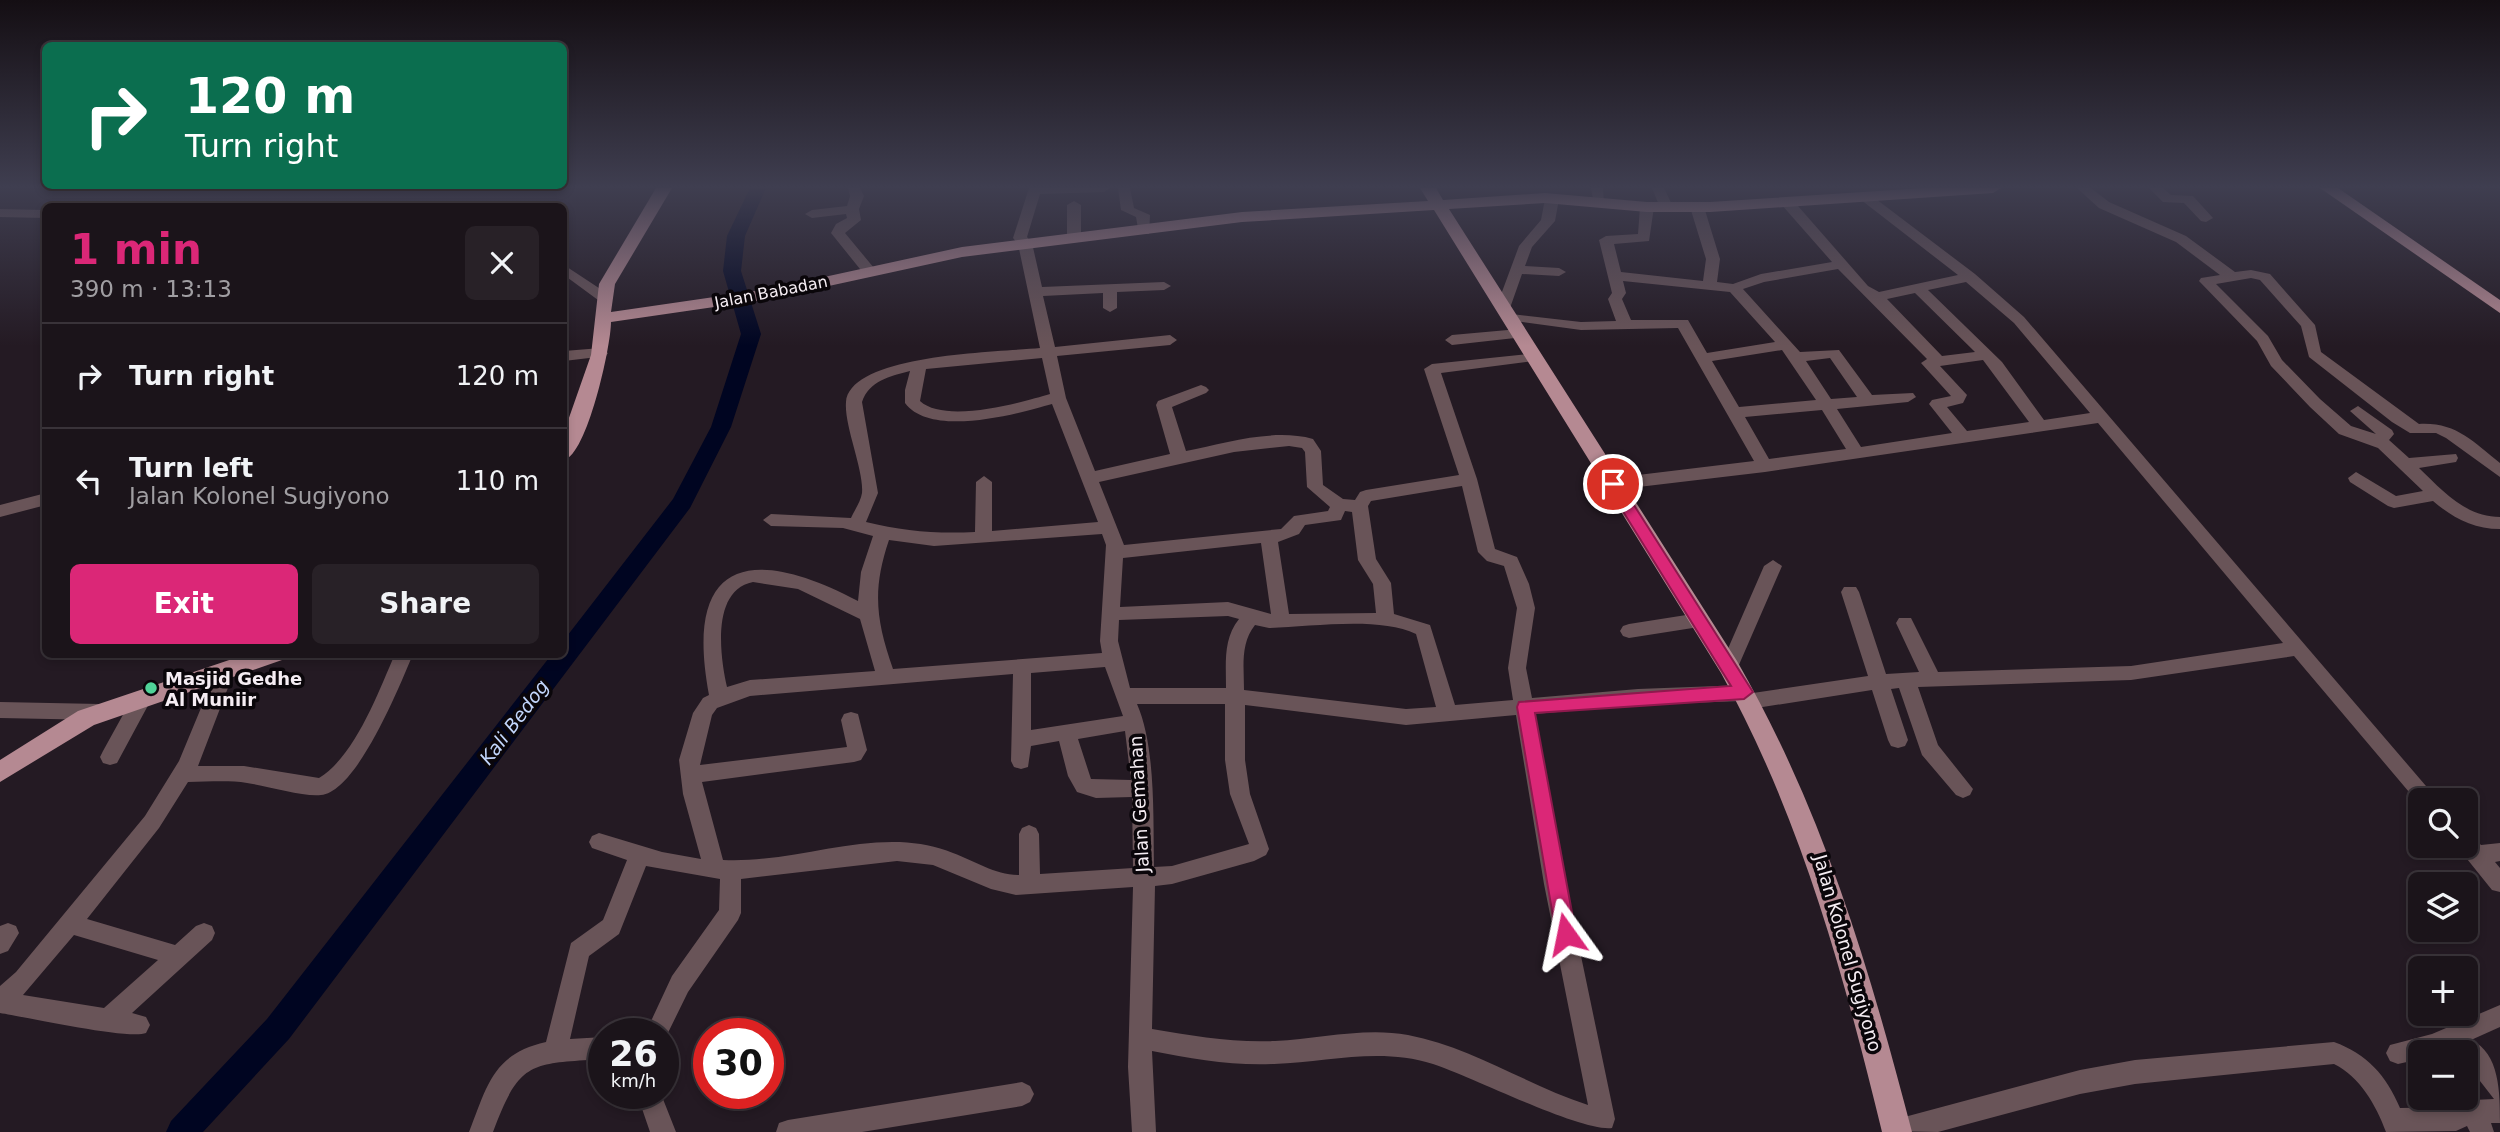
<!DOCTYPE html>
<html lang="en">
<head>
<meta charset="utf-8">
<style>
	:root { --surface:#1b141a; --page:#282127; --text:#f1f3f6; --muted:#a09ea2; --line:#393339; --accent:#db2777 }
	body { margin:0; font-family:"DejaVu Sans",sans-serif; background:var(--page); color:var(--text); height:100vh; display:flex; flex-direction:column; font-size:26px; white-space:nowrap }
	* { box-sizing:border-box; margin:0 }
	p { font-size:23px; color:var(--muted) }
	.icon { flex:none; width:38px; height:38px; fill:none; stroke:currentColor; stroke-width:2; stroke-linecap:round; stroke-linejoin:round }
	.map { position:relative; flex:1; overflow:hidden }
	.details { position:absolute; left:42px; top:203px; width:525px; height:455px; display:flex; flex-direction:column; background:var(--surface); border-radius:10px; box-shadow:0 4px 10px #0003,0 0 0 2px var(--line) }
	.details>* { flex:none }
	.top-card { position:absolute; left:42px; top:42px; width:525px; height:147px; border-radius:10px; box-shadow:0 4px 10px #0003,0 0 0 2px var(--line); background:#0b6e4f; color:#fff; overflow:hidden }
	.controls { position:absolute; left:2408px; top:788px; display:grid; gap:14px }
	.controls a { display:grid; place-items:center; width:70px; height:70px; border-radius:10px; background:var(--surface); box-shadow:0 4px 10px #0003,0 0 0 2px var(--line); font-size:35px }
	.speed { position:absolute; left:588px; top:1018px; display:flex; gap:14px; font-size:35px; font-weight:700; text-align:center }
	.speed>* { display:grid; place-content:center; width:91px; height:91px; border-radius:50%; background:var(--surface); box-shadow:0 4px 10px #0003,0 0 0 2px var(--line); line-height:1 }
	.speed small { font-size:18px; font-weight:400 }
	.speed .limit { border:10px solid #d22; background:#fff; color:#111 }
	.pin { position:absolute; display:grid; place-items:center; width:60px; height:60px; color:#fff; margin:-30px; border:4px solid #fff; border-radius:50%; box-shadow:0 2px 7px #0007 }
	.me { position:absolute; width:77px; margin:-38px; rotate:348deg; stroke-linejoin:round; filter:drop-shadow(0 0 5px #0008) }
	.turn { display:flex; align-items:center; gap:24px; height:147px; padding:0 28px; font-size:32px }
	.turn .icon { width:91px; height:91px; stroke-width:2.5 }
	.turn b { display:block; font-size:49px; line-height:60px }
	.round { display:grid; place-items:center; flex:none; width:74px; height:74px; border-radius:10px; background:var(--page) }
	.summary { display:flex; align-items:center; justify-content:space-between; height:119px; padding:0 28px }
	h1 { font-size:42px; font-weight:600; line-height:52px; color:var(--accent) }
	.primary-button { display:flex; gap:14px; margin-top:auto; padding:14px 28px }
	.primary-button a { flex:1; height:80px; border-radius:10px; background:var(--accent); color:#fff; font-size:28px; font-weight:600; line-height:80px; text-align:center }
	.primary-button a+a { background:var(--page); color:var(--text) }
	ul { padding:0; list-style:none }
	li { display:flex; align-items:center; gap:21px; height:105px; padding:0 28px; border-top:2px solid var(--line) }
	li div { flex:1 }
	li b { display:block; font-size:26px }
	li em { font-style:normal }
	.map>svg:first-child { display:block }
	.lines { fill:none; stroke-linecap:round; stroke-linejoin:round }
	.river { fill:#000521; fill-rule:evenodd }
	.minor { fill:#695458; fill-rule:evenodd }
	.major { fill:#b58992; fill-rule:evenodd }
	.route { fill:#db2777; stroke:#8e194d; stroke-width:2 }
	.poi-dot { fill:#50d398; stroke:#0a060a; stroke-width:2.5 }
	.labels { text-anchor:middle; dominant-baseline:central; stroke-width:7; stroke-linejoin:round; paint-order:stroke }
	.far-street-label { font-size:16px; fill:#f5edf3; stroke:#0a060a }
	.poi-label { font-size:18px; font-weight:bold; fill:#f5edf3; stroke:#0a060a; text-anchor:start }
	.street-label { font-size:18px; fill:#f5edf3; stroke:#0a060a }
	.water-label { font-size:19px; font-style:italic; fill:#c2d6fc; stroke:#0a060a }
</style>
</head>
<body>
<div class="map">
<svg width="2500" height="1132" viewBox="0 0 2500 1132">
	<rect width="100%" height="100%" fill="#241a23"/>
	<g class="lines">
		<!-- river -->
		<path class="river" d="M 750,188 L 766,188 L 745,236 L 741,271 L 761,334 L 731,427 L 690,508 L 289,1039 L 203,1132 L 166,1132 L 171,1121 L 267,1019 L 552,654 L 564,654 L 564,640 L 673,499 L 711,427 L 741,334 L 723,271 L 727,236 Z"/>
		<!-- minor -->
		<path class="minor" d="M 848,188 L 860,188 L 864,196 L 859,209 L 861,220 L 845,233 L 874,268 L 874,274 L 864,274 L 831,233 L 836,224 L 847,218 L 846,214 L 812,218 L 805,214 L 812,210 L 847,206 L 850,196 Z
			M 1029,188 L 1110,188 L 1104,192 L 1040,194 L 1027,237 L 1032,243 L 1042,287 L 1164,282 L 1171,286 L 1164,290 L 1117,292 L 1117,308 L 1110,312 L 1103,308 L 1103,293 L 1043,296 L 1055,347 L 1170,335 L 1177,340 L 1170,345 L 1057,356 L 1066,398 L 1095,471 L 1170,454 L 1156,405 L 1158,401 L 1201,385 L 1206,387 L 1209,390 L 1206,393 L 1172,407 L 1186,451 C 1225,443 1273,428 1313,439 L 1321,451 L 1323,485 L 1343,499 L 1355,500 L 1360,492 L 1366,490 L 1459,475 L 1424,369 L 1432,364 L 1539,353 L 1541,356 L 1539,359 L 1534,361 L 1441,373 L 1477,479 L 1495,549 L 1517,557 L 1529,584 L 1535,608 L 1526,668 L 1532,698 L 1638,689 L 1744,685 L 1751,688 L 1753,693 L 1868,676 L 1841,592 L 1844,587 L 1856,587 L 1859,592 L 1886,674 L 1919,672 L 1896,623 L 1899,618 L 1911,618 L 1938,672 L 2131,666 L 2283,643 L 2098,423 L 1765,472 L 1613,490 L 1607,488 L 1605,484 L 1613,478 L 1754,461 L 1678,328 L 1581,330 L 1508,320 L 1501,316 L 1503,313 L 1581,322 L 1616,321 L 1608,299 L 1612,293 L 1599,240 L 1606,236 L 1638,234 L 1640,207 L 1647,203 L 1654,207 L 1649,241 L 1614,244 L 1621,272 L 1703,281 L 1706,259 L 1690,207 L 1697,203 L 1704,207 L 1720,259 L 1717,282 L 1733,284 L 1761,274 L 1832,262 L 1781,204 L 1779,201 L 1786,197 L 1791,198 L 1868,286 L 1879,292 L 1958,275 L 1856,196 L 1858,193 L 1868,193 L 1975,274 L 2024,317 L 2438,800 L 2420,800 L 2420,805 L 2294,656 L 2131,680 L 1918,687 L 1938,745 L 1973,789 L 1970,795 L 1963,798 L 1956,795 L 1922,755 L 1899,688 L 1891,689 L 1908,740 L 1905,746 L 1898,748 L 1891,746 L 1888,740 L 1872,690 L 1750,709 L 1743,706 L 1741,701 L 1638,705 L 1535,714 L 1566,884 L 1615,1119 L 1612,1128 C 1581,1132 1470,1076 1433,1064 C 1380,1047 1328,1062 1274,1064 C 1233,1066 1192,1059 1152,1051 L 1156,1132 L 1132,1132 L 1128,1067 L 1133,887 L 1016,895 L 991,889 L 933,865 L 897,861 L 741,879 L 741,913 L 738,920 L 688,992 L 663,1043 L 663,1034 L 645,1034 L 672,976 L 719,910 L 720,879 L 646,866 L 619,934 L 589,956 L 570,1039 L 604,1037 L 604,1059 C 530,1064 520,1060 493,1132 L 469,1132 C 487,1087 492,1054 546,1042 L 571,943 L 603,920 L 627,860 L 592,848 L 589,842 L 592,836 L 599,833 L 662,852 L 701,859 L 683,794 L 679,760 L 693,713 L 703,698 L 709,695 C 683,557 752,545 858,601 L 861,572 L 873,536 L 843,528 L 771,526 L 763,520 L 771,514 L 851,518 C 854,511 861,501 862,493 C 864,470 844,426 846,402 C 850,353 1002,352 1040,348 L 1018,244 L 1013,238 ZM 1838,269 L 1927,359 L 1921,363 L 1951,396 L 1932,400 L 1929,404 L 1952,433 L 1861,447 L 1837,409 L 1908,402 L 1916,397 L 1913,393 L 1872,395 L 1839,350 L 1800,352 L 1743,289 L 1764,282 ZM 1623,281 L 1730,292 L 1775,342 L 1707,353 L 1688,320 L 1631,320 L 1622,299 L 1626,293 ZM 1966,282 L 2014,323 L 2090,413 L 2044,420 L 2002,362 L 1928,290 ZM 1915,293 L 1975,352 L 1942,356 L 1887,299 ZM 1782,350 L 1816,400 L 1739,407 L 1712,361 ZM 1042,358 L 1050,394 C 1020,403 945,424 920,401 L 926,369 ZM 1830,358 L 1857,397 L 1831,399 L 1806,361 ZM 1983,360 L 2029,422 L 1967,431 L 1947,407 L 1963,403 L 1967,395 L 1940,366 ZM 910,371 L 905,390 L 905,403 C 931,438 1017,414 1052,404 L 1098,522 L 992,531 L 992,482 L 984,476 L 976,482 L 975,532 C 936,534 903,531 866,522 L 878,493 L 862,402 C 869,381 890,376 910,371 ZM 1822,410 L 1846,449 L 1769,459 L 1745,417 ZM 1289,446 L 1302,448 L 1305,452 L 1307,487 L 1330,507 L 1328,511 L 1294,516 L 1281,529 L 1124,545 L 1099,482 L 1234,452 ZM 1462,486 L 1478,552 L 1487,561 L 1504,566 L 1517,608 L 1508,668 L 1513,700 L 1455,705 L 1430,625 L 1394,614 L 1391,583 L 1376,559 L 1368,506 L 1371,501 ZM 1345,511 L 1352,512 L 1358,560 L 1373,584 L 1376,613 L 1289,614 L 1278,542 L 1299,534 L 1305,525 L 1341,520 ZM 1102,534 L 1106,545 L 1100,641 L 1102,653 L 893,669 C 876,620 872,590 889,540 L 934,546 ZM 1261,543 L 1271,614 L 1228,602 L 1120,607 L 1123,558 ZM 753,582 L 798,589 L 860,619 L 875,671 L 750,680 L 727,687 C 720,657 711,590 753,582 ZM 1228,616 L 1239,619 C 1223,639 1226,663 1226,688 L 1130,688 L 1118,641 L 1119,620 ZM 1255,625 L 1269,628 C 1310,627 1379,616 1416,634 L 1436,707 L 1406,709 L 1244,690 C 1244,667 1240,644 1255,625 ZM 1105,667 L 1123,716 L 1031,730 L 1031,673 ZM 1013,674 L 1011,761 L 1014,767 L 1021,769 L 1028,767 L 1031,746 L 1059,741 L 1068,776 L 1077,792 L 1096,798 L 1132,797 L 1133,868 L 1040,874 L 1039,834 L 1036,828 L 1029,825 L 1022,828 L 1019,834 L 1019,875 C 995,875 975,861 953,853 C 936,846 919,843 900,842 C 841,840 783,863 723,860 L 702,782 L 854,762 L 861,760 L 867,750 L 858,714 L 851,712 L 844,714 L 841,720 L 847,747 L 700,765 L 712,715 L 717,708 L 750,696 ZM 1137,704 L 1225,704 L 1225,760 L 1230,794 L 1249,844 L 1172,866 L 1154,867 C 1153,819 1156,747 1137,704 ZM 1245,705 L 1406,725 L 1516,715 L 1544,884 L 1588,1105 C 1527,1085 1471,1047 1408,1035 C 1364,1027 1319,1039 1275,1041 C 1234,1043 1193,1036 1152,1029 L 1155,886 L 1172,884 L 1254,861 L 1266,855 L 1269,849 L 1250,794 L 1245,760 ZM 1125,731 L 1131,780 L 1091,779 L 1078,739 Z
			M 1118,188 L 1130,188 L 1134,208 L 1150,215 L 1149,234 L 1139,234 L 1136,217 L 1121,210 Z
			M 1591,188 L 1603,188 L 1604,205 L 1594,205 Z
			M 1652,188 L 1664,188 L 1673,207 L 1671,210 L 1661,210 Z
			M 2077,188 L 2091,188 L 2109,202 L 2186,236 L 2235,272 L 2251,270 L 2270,274 L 2315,325 L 2321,352 L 2419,424 C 2456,422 2472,441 2500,463 L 2500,477 L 2446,438 L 2436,433 L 2410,433 L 2392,422 L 2309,357 L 2301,326 L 2260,280 L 2251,278 L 2216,284 L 2268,336 L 2282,360 L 2320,399 L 2351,426 L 2376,434 L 2350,411 L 2358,406 L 2392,430 L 2394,434 L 2389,440 L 2409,458 L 2456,454 L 2458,458 L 2456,462 L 2419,468 C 2442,490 2465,517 2500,517 L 2500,529 C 2473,529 2453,518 2433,501 L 2394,508 L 2388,506 L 2350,482 L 2348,478 L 2356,472 L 2396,496 L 2423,491 L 2378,448 L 2339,434 L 2310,407 L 2271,366 L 2257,341 L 2199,281 L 2201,278 L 2220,275 L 2176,242 L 2099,208 Z
			M 2149,188 L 2163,188 L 2171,195 L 2193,196 L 2213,218 L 2206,222 L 2201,221 L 2184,203 L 2163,202 Z
			M 1552,195 L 1559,199 L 1555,221 L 1532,247 L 1525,266 L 1559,268 L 1566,272 L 1559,276 L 1522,274 L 1510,308 L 1508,311 L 1498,311 L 1496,308 L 1519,246 L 1541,220 L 1545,199 Z
			M 1074,201 L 1081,205 L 1081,239 L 1074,243 L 1067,239 L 1067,205 Z
			M 0,209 L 46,210 L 46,218 L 0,217 Z
			M 564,265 L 608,294 L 608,300 L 598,300 L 564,275 Z
			M 1519,329 L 1526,334 L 1524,337 L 1452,345 L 1445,340 L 1452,335 Z
			M 601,348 L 608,353 L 606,356 L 564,361 L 564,351 Z
			M 46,493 L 46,505 L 0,517 L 0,505 Z
			M 1773,560 L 1782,566 L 1738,667 L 1736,672 L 1722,672 L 1720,667 L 1764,566 Z
			M 1699,613 L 1705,615 L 1708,620 L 1705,625 L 1699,627 L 1629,638 L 1623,636 L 1620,631 L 1623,626 L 1629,624 Z
			M 395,654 L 413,654 C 400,685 357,792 321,795 C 303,797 267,786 247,783 C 228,780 207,782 188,782 L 159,828 L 87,919 L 175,945 L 196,926 L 204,923 L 212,926 L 215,933 L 212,940 L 132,1013 L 146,1017 L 150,1025 L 146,1033 C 129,1040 26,1017 0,1013 L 0,986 L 16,972 L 145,816 L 179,761 L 218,667 L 232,667 L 234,672 L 198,766 L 244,766 L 319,778 C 355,756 378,693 395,654 ZM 74,935 L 158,960 L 104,1008 L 23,995 Z
			M 142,690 L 149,693 L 152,698 L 117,763 L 110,765 L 103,763 L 100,757 L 103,751 L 135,693 Z
			M 0,702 L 100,704 L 107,707 L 110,712 L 107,717 L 100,720 L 0,718 Z
			M 2466,834 L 2473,837 L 2481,845 L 2500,843 L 2500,861 L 2495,862 L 2500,868 L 2500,892 L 2492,890 L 2459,849 L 2457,845 L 2466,845 Z
			M 8,923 L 16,926 L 19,933 L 8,951 L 0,954 L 0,926 Z
			M 2500,1005 L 2500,1027 L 2471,1040 C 2500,1053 2500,1093 2500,1123 L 2491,1123 L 2494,1132 L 2470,1132 L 2467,1126 L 2456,1131 L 2386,1132 C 2376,1105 2360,1077 2334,1064 L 2135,1084 L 2080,1094 L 1938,1132 L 1885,1131 L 1888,1122 L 1897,1119 L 2080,1070 L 2135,1060 L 2334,1042 C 2367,1054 2386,1075 2400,1108 L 2456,1107 L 2473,1100 L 2494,1099 L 2466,1063 L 2466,1052 L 2459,1051 L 2462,1044 L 2444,1052 L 2420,1052 L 2420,1059 L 2398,1064 L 2390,1061 L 2386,1053 L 2390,1045 L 2432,1034 Z
			M 1022,1082 L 1030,1086 L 1034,1094 L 1030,1102 L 1022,1106 L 862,1132 L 776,1132 L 779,1123 L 788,1120 Z
			M 637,1094 L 661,1094 L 676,1132 L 650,1132 Z"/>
		<!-- major -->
		<path class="major" d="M 656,188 L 672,188 L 615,284 L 611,312 L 769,289 L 962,247 L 1242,212 L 1428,201 L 1420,188 L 1436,188 L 1443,200 L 1545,193 L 1647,202 L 1710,202 L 1925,188 L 2001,188 L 1993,193 L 1710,212 L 1647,212 L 1545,203 L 1449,209 L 1737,661 C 1824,813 1868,964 1912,1132 L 1882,1132 C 1843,972 1801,818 1721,673 L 1434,210 L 1242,222 L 962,257 L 769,299 L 611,322 C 611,347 587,455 564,460 L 564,432 L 591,355 L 599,284 Z
			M 2320,188 L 2338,188 L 2500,300 L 2500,313 Z
			M 247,654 L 285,654 L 282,660 L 94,725 L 0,782 L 0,760 L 78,711 Z"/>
	</g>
	<!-- sky -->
	<linearGradient id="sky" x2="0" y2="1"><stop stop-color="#140e13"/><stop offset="0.54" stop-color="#3f3e50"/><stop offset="1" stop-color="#3f3e50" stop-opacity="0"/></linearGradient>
	<rect width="2500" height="346" fill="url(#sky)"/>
	<!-- route -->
	<path class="route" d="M 1613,479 L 1618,480 L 1753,692 L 1744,699 L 1535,713 L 1576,934 L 1573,941 L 1566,943 L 1559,941 L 1556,934 L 1517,707 L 1519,702 L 1731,686 L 1606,484 Z"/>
	<!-- markers -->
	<circle class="poi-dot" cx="151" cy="688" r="7"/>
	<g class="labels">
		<!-- far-street labels -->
		<g class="far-street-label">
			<text transform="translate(771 292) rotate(-11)">Jalan Babadan</text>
		</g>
		<!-- poi labels -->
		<g class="poi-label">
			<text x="165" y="678">Masjid Gedhe<tspan x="165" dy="21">Al Muniir</tspan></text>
		</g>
		<!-- street labels -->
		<g class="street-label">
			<text transform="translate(1139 804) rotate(-93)">Jalan Gemahan</text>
			<text transform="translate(1848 953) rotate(74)">Jalan Kolonel Sugiyono</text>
		</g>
		<!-- water labels -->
		<g class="water-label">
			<text transform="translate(514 722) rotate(-53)">Kali Bedog</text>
		</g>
	</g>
</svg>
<div class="controls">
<a><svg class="icon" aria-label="search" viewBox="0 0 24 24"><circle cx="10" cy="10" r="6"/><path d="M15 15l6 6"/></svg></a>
<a><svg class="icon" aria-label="layers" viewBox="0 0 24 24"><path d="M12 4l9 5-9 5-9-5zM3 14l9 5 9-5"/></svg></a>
<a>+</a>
<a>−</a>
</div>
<div class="speed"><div>26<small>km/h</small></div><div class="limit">30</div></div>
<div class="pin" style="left:1613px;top:484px;background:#d93025"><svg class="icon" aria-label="arrive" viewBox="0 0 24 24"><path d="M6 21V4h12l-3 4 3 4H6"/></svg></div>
<svg class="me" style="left:1566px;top:934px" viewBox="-20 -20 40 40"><path d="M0-17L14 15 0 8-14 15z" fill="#db2777" stroke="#fff" stroke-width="4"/></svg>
<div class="top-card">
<div class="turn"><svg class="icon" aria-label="right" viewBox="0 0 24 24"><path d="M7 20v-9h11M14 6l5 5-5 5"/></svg><div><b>120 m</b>Turn right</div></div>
</div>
<section class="details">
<div class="summary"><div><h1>1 min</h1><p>390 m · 13:13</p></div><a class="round"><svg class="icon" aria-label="close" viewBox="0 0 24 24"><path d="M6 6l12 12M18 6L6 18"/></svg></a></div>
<ul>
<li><svg class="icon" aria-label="right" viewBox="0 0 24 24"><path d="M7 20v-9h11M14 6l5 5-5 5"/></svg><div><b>Turn right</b></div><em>120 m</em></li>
<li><svg class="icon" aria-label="left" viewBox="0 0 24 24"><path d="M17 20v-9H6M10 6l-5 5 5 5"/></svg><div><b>Turn left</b><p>Jalan Kolonel Sugiyono</p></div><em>110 m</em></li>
</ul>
<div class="primary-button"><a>Exit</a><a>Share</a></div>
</section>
</div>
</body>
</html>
